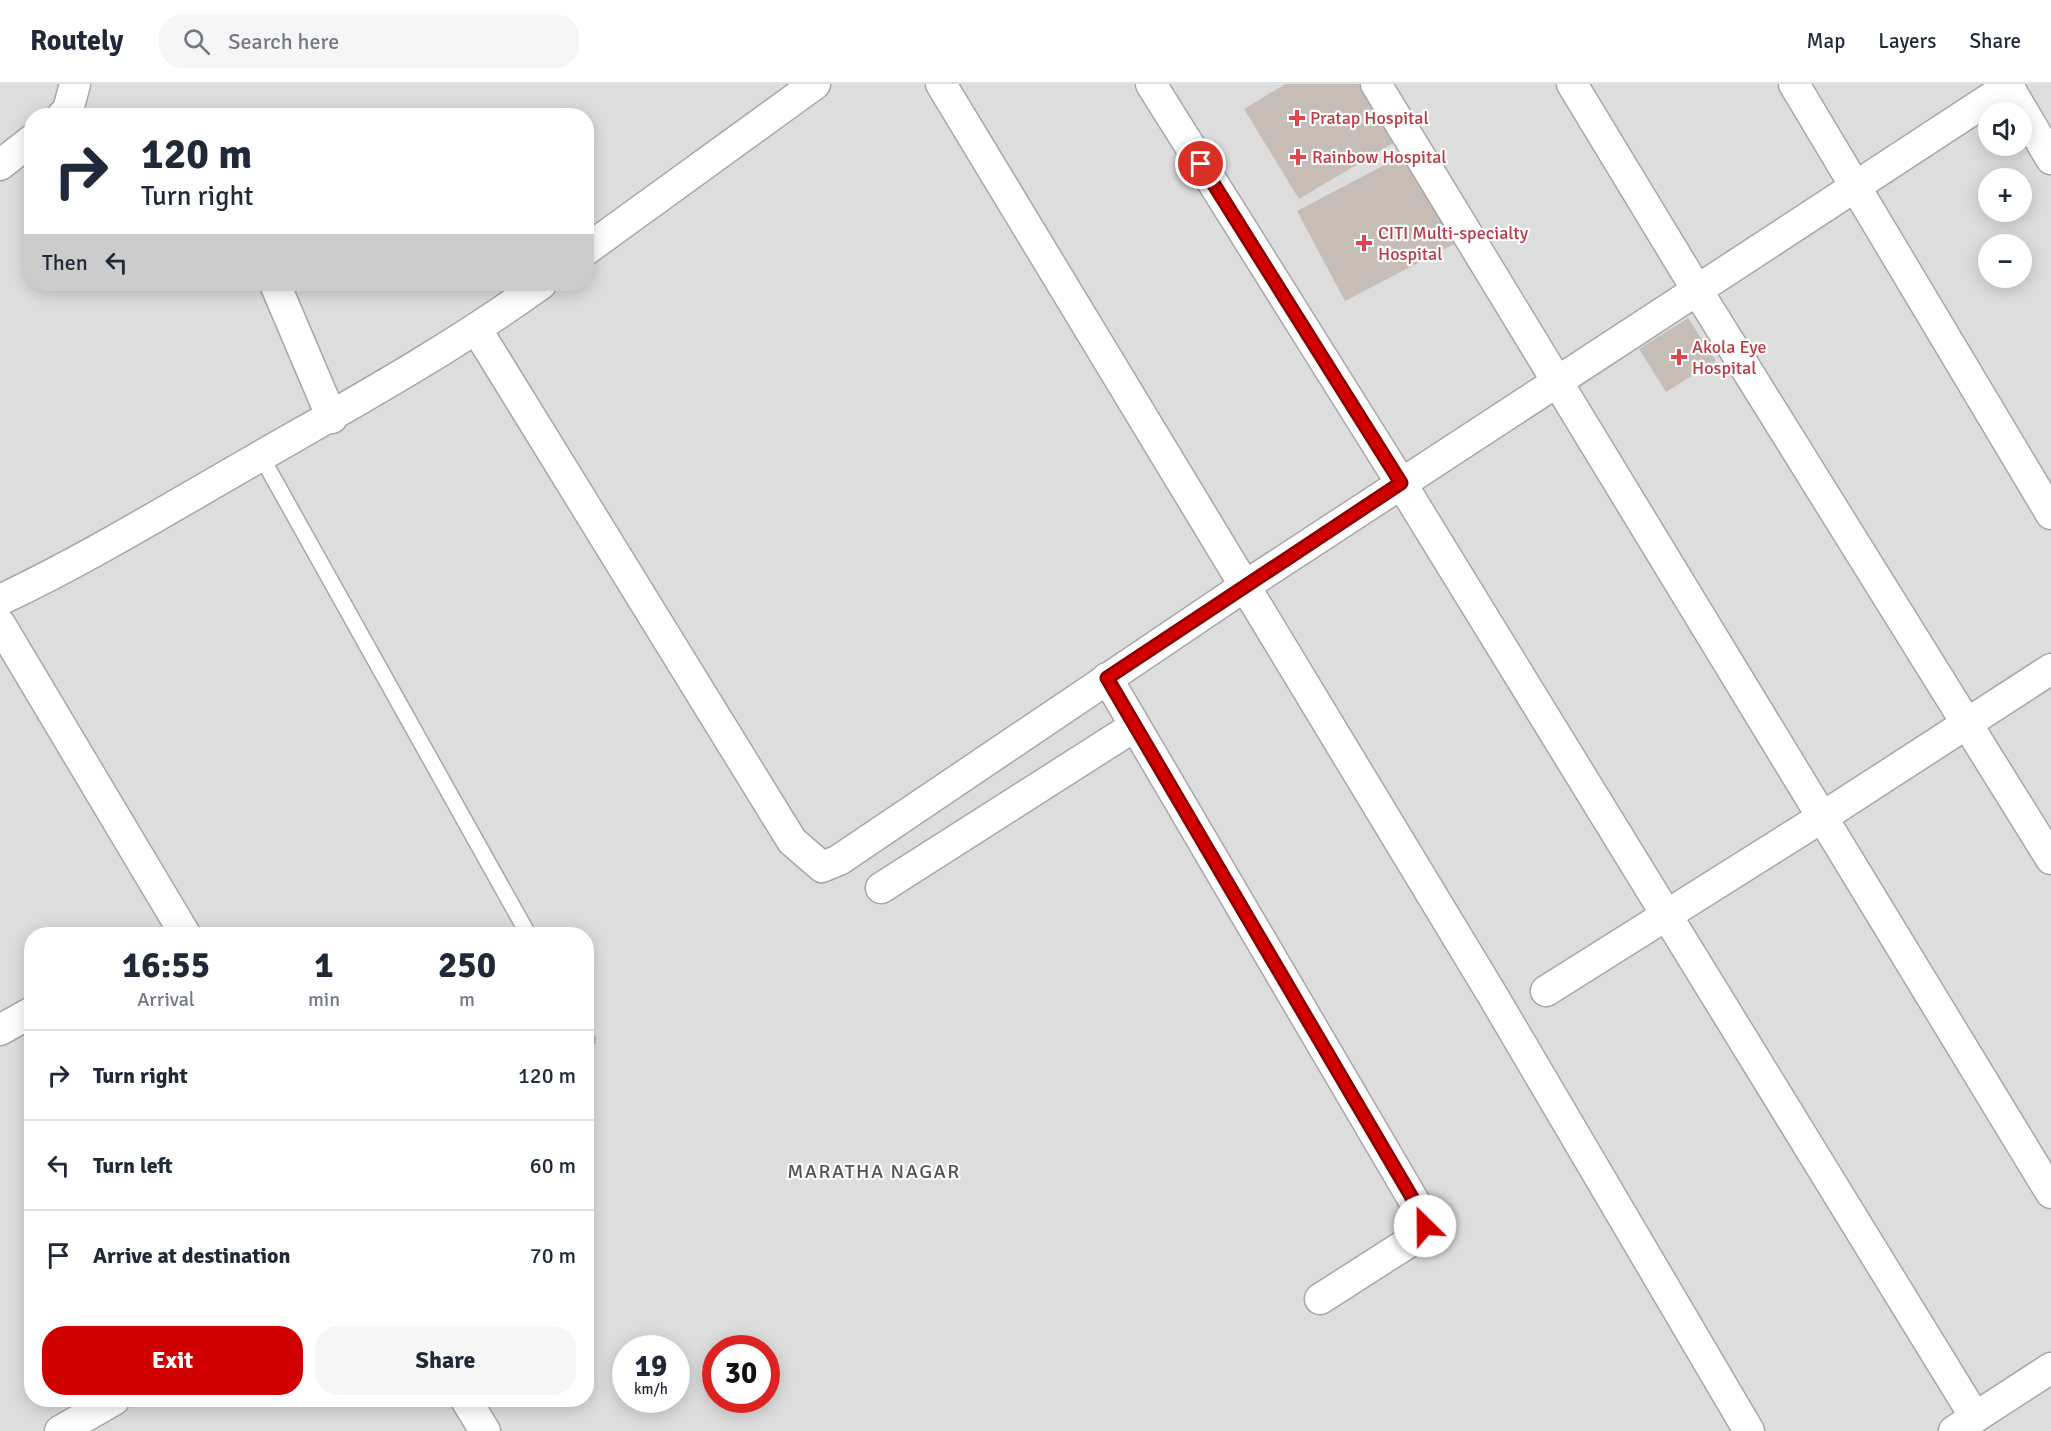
<!DOCTYPE html>
<html lang="en">
<head>
<meta charset="utf-8">
<style>
	:root { --surface:#fff; --page:#f6f6f7; --text:#1f2937; --muted:#747a83; --line:#e0e1e3; --accent:#d10000 }
	body { margin:0; font-family:Signika,sans-serif; background:var(--page); color:var(--text); height:100vh; display:flex; flex-direction:column; font-size:22px; white-space:nowrap }
	* { box-sizing:border-box; margin:0 }
	p { font-size:20px; color:var(--muted) }
	.icon { flex:none; width:33px; height:33px; fill:none; stroke:currentColor; stroke-width:2; stroke-linecap:round; stroke-linejoin:round }
	.map { position:relative; flex:1; overflow:hidden }
	.sheet { position:absolute; left:24px; top:843px; width:570px; height:480px; display:flex; flex-direction:column; background:var(--surface); border-radius:24px; box-shadow:0 3px 15px #0003 }
	.sheet>* { flex:none }
	.guide { position:absolute; left:24px; top:24px; width:570px; height:183px; border-radius:24px; box-shadow:0 3px 15px #0003; background:#fff; color:var(--text); overflow:hidden }
	.fabs { position:absolute; left:1978px; top:18px; display:grid; gap:12px }
	.fabs a { display:grid; place-items:center; width:54px; height:54px; border-radius:50%; background:var(--surface); box-shadow:0 3px 15px #0003; font-size:30px }
	.speed { position:absolute; left:612px; top:1251px; display:flex; gap:12px; font-size:30px; font-weight:700; text-align:center }
	.speed>* { display:grid; place-content:center; width:78px; height:78px; border-radius:50%; background:var(--surface); box-shadow:0 3px 15px #0003; line-height:1 }
	.speed small { font-size:15px; font-weight:400 }
	.speed .limit { border:9px solid #d22; background:#fff; color:#111 }
	.pin { position:absolute; display:grid; place-items:center; width:51px; height:51px; color:#fff; margin:-26px; border:3px solid #fff; border-radius:50%; box-shadow:0 2px 6px #0007 }
	.me { position:absolute; width:66px; margin:-33px; rotate:337deg; stroke-linejoin:round; filter:drop-shadow(0 0 4px #0008) }
	.turn { display:flex; align-items:center; gap:21px; height:126px; padding:0 18px; font-size:27px }
	.turn .icon { width:78px; height:78px; stroke-width:2.5 }
	.turn b { display:block; font-size:42px; line-height:51px }
	.then { display:flex; align-items:center; height:57px; padding:0 18px; background:#0003; gap:12px; font-size:22px }
	.eta { display:flex; justify-content:space-evenly; align-items:center; height:102px; text-align:center }
	.eta b { font-size:36px; font-weight:700; line-height:42px }
	.button { display:flex; gap:12px; margin-top:auto; padding:12px 18px }
	.button a { flex:1; height:69px; border-radius:24px; background:var(--accent); color:#fff; font-size:24px; font-weight:700; line-height:69px; text-align:center }
	.button a+a { background:var(--page); color:var(--text) }
	ul { padding:0; list-style:none }
	li { display:flex; align-items:center; gap:18px; height:90px; padding:0 18px; border-top:2px solid var(--line) }
	li div { flex:1 }
	li b { display:block; font-size:22px }
	li em { font-style:normal }
	header { display:flex; align-items:center; gap:36px; box-sizing:border-box; height:84px; padding:0 30px; background:var(--surface); border-bottom:2px solid var(--line) }
	header strong { font-size:28px }
	nav { display:flex; gap:33px; margin-inline-start:auto; font-size:21px }
	.search { width:420px; height:54px; background:var(--page); display:flex; align-items:center; gap:15px; box-sizing:border-box; padding:0 21px; border-radius:24px; color:var(--muted); font-size:22px }
	.map>svg:first-child { display:block }
	.residential { fill:#dedddd; fill-rule:evenodd }
	.building { fill:#c6bdb6 }
	.lines { fill:none; stroke-linecap:round; stroke-linejoin:round }
	.service-casing { stroke:#a7a7a7; stroke-width:18 }
	.minor-casing { stroke:#a7a7a7; stroke-width:33 }
	.service { stroke:#fff; stroke-width:15 }
	.minor { stroke:#fff; stroke-width:30 }
	.route-casing { stroke:#800; stroke-width:15 }
	.route { stroke:#d10000; stroke-width:10 }
	.health-dot { fill:#e0444e; stroke:#fff; stroke-width:2 }
	.labels { text-anchor:middle; dominant-baseline:central; stroke-width:4.5; stroke-linejoin:round; paint-order:stroke }
	.health-label { font-size:18px; fill:#be3a42; stroke:#fff; text-anchor:start }
	.neighbourhood-label { font-size:20px; letter-spacing:1.5px; fill:#535353; stroke:#fff }
</style>
</head>
<body>
<header>
<strong>Routely</strong>
<div class="search"><svg class="icon" aria-label="search" viewBox="0 0 24 24"><circle cx="10" cy="10" r="6"/><path d="M15 15l6 6"/></svg>Search here</div>
<nav><a>Map</a><a>Layers</a><a>Share</a></nav>
</header>
<div class="map">
<svg width="2051" height="1347" viewBox="0 0 2051 1347">
	<rect width="100%" height="100%" fill="#f1eee7"/>
	<!-- residential -->
	<path class="residential" d="M 0,0 L 2051,0 L 2051,1347 L 0,1347 ZM 1989,28 L 2022,28 L 2022,62 L 1989,62 ZM 32,32 L 586,32 L 586,200 L 32,200 ZM 1989,94 L 2022,94 L 2022,128 L 1989,128 ZM 1989,160 L 2022,160 L 2022,194 L 1989,194 ZM 32,850 L 586,850 L 586,1316 L 32,1316 ZM 626,1264 L 676,1264 L 676,1316 L 626,1316 ZM 716,1264 L 766,1264 L 766,1316 L 716,1316 Z"/>
	<!-- building -->
	<path class="building" d="M 1285,0 L 1367,0 L 1400,55 L 1299,115 L 1244,25 Z
		M 1409,68 L 1458,158 L 1345,217 L 1297,127 Z
		M 1688,234 L 1716,277 L 1666,308 L 1639,265 Z"/>
	<g class="lines">
		<!-- service casing -->
		<g class="service-casing">
			<path id="service" d="M 261,372 L 528,850
				M 586,955 L 587,956"/>
		</g>
		<!-- minor casing -->
		<g class="minor-casing">
			<path id="minor" d="M 941,0 L 1493,912 L 1749,1347
				M 1151,0 L 1401,399 L 1975,1333
				M 1376,0 L 2051,1109
				M 1572,0 L 1697,206 L 2051,775
				M 1794,0 L 2051,430
				M 2007,0 L 2051,75
				M 62,32 L 68,26 L 75,0
				M 0,81 L 32,56
				M 586,166 L 815,0
				M 275,200 L 332,334
				M 477,246 L 792,757 L 822,783 L 839,776 L 1245,502 L 2009,2
				M 0,516 C 89,474 173,422 259,373 C 355,318 451,265 541,200
				M 0,540 L 185,850
				M 1107,594 L 1424,1134 L 1425,1142 L 1420,1151 L 1320,1215
				M 881,804 L 1135,642
				M 1546,907 L 1821,734 L 2051,585
				M 0,946 L 32,928
				M 466,1316 L 485,1347
				M 60,1347 L 114,1316
				M 1954,1347 L 2051,1284"/>
		</g>
		<!-- service -->
		<use href="#service" class="service"/>
		<!-- minor -->
		<use href="#minor" class="minor"/>
	</g>
	<g class="lines">
		<!-- route casing -->
		<g class="route-casing">
			<path id="route" d="M 1201,80 L 1401,399 L 1107,594 L 1424,1134 L 1425,1142"/>
		</g>
		<!-- route -->
		<use href="#route" class="route"/>
	</g>
	<!-- markers -->
	<g class="health-dot">
		<path d="M1294 25h6v6h6v6h-6v6h-6v-6h-6v-6h6z"/>
		<path d="M1295 64h6v6h6v6h-6v6h-6v-6h-6v-6h6z"/>
		<path d="M1361 150h6v6h6v6h-6v6h-6v-6h-6v-6h6z"/>
		<path d="M1676 264h6v6h6v6h-6v6h-6v-6h-6v-6h6z"/>
	</g>
	<g class="labels">
		<!-- health labels -->
		<g class="health-label">
			<text x="1310" y="34">Pratap Hospital</text>
			<text x="1312" y="73">Rainbow Hospital</text>
			<text x="1378" y="149">CITI Multi-specialty<tspan x="1378" dy="21">Hospital</tspan></text>
			<text x="1692" y="263">Akola Eye<tspan x="1692" dy="21">Hospital</tspan></text>
		</g>
		<!-- neighbourhood labels -->
		<g class="neighbourhood-label">
			<text x="874" y="1087">MARATHA NAGAR</text>
		</g>
	</g>
</svg>
<div class="fabs">
<a><svg class="icon" aria-label="sound" viewBox="0 0 24 24"><path d="M4 9h4l5-4v14l-5-4H4zM17 9q2 3 0 6"/></svg></a>
<a>+</a>
<a>−</a>
</div>
<div class="speed"><div>19<small>km/h</small></div><div class="limit">30</div></div>
<div class="pin" style="left:1201px;top:80px;background:#d93025"><svg class="icon" aria-label="arrive" viewBox="0 0 24 24"><path d="M6 21V4h12l-3 4 3 4H6"/></svg></div>
<svg class="me" style="left:1425px;top:1142px" viewBox="-20 -20 40 40"><circle r="19" fill="#fff"/><path d="M0-13L10 11 0 6-10 11z" fill="#d10000"/></svg>
<div class="guide">
<div class="turn"><svg class="icon" aria-label="right" viewBox="0 0 24 24"><path d="M7 20v-9h11M14 6l5 5-5 5"/></svg><div><b>120 m</b>Turn right</div></div>
<div class="then">Then<svg class="icon" aria-label="left" viewBox="0 0 24 24"><path d="M17 20v-9H6M10 6l-5 5 5 5"/></svg></div>
</div>
<section class="sheet">
<div class="eta">
<div><b>16:55</b><p>Arrival</p></div>
<div><b>1</b><p>min</p></div>
<div><b>250</b><p>m</p></div>
</div>
<ul>
<li><svg class="icon" aria-label="right" viewBox="0 0 24 24"><path d="M7 20v-9h11M14 6l5 5-5 5"/></svg><div><b>Turn right</b></div><em>120 m</em></li>
<li><svg class="icon" aria-label="left" viewBox="0 0 24 24"><path d="M17 20v-9H6M10 6l-5 5 5 5"/></svg><div><b>Turn left</b></div><em>60 m</em></li>
<li><svg class="icon" aria-label="arrive" viewBox="0 0 24 24"><path d="M6 21V4h12l-3 4 3 4H6"/></svg><div><b>Arrive at destination</b></div><em>70 m</em></li>
</ul>
<div class="button"><a>Exit</a><a>Share</a></div>
</section>
</div>
</body>
</html>
